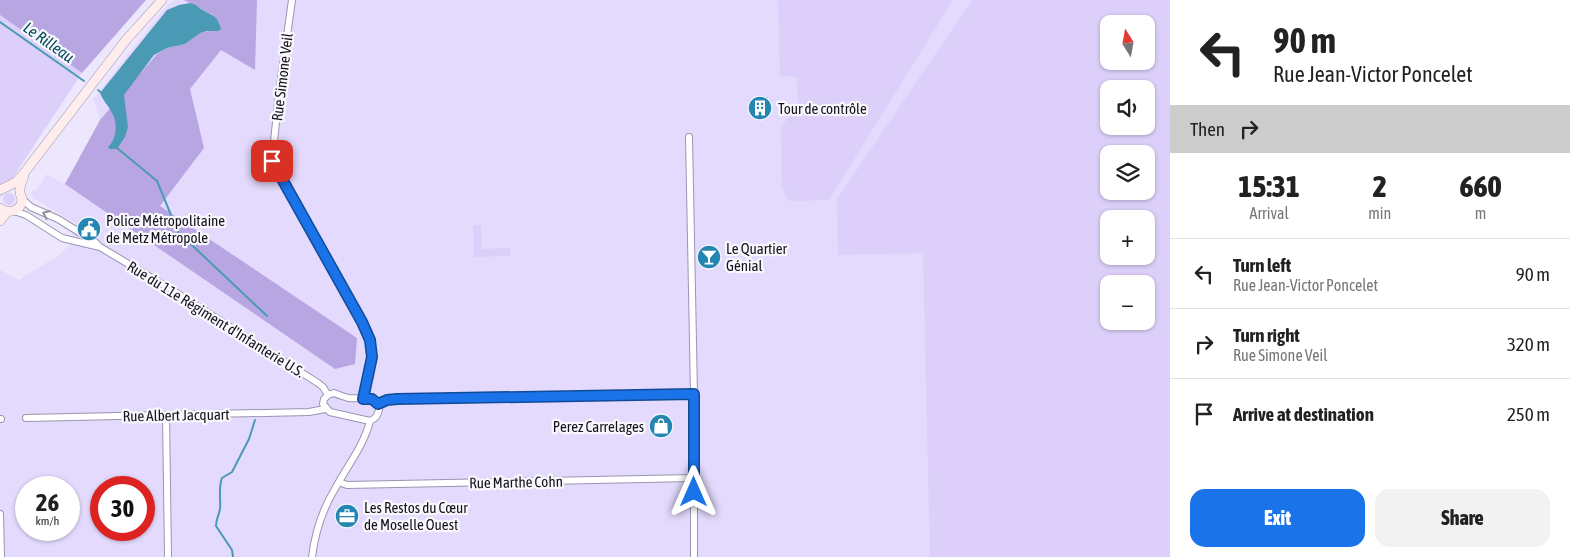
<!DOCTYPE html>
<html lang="en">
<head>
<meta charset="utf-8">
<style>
	:root { --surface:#fff; --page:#f2f2f2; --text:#222; --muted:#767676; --line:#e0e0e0; --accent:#1a73e8 }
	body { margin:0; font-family:"Asap Condensed",sans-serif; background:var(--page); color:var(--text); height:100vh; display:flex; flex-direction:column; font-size:19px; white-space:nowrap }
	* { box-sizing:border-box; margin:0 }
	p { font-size:16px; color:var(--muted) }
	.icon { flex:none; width:28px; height:28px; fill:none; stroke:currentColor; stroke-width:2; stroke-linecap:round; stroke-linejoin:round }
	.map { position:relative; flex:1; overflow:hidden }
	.drawer { display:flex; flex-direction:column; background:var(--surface); width:400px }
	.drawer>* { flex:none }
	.guide { background:#fff; color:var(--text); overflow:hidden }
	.needle { width:32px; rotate:349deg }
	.fabs { position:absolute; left:1100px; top:15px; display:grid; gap:10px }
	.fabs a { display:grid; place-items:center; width:55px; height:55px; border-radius:10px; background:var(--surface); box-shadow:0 1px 4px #0004; font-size:25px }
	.speed { position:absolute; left:15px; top:476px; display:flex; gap:10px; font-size:25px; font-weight:700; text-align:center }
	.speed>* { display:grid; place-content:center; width:65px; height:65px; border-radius:50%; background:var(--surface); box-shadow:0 1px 4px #0004; line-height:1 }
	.speed small { font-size:12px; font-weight:400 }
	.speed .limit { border:8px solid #d22; background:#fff; color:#111 }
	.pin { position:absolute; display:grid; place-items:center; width:42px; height:42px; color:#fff; margin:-21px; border-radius:10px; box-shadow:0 2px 8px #0006 }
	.me { position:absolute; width:55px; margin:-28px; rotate:0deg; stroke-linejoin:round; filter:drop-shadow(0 0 4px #0008) }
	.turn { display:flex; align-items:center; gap:18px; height:105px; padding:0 20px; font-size:22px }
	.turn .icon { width:65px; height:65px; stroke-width:2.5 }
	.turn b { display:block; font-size:35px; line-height:42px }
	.then { display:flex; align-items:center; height:48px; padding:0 20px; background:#0003; gap:10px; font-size:19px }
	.eta { display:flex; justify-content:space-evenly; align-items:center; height:85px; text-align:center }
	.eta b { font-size:30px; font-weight:800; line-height:35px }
	.cta { display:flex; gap:10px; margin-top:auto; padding:10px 20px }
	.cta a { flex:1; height:58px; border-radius:15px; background:var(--accent); color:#fff; font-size:20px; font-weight:800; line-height:58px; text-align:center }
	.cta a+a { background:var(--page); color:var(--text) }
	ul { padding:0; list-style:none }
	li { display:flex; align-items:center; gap:15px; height:70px; padding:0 20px; border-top:1px solid var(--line) }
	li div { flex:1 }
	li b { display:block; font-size:19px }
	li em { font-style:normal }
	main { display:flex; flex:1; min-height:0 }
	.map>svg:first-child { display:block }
	.built { fill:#e3dafd; fill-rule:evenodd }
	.green { fill:#dcd0fa; fill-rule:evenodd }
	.forest { fill:#b8a6e2 }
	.water { fill:#4b9ab5 }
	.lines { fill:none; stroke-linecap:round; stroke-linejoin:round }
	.stream { stroke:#4b9ab5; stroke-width:2 }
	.minor-casing { stroke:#9c95b0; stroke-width:8 }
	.secondary-casing { stroke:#9c95b0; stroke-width:10 }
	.minor { stroke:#fff; stroke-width:6 }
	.secondary { stroke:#feedec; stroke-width:9 }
	.oneway { stroke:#969499 }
	.route-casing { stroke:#114b97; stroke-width:12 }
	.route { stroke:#1a73e8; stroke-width:9 }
	.labels { text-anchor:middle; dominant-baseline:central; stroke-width:4.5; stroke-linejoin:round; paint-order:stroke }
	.street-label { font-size:15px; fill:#15121c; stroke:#f9f8fd }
	.poi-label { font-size:15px; fill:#15121c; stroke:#f9f8fd; text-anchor:start }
	.water-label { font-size:16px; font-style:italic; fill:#00495c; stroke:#f9f8fd }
</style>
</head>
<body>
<main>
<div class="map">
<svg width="1170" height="557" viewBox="0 0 1170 557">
	<rect width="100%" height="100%" fill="#ede7fe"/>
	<!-- built -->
	<path class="built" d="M 174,0 L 1170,0 L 1170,557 L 0,557 L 0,270 L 19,280 L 59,255 L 72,243 L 73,231 L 76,224 L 32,197 L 33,196 L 31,194 L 33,190 L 36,191 L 47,174 L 64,184 L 102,124 L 93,99 L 163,10 ZM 1109,24 L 1146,24 L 1146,61 L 1109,61 ZM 1109,89 L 1146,89 L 1146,126 L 1109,126 ZM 1109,154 L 1146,154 L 1146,191 L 1109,191 ZM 1109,219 L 1146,219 L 1146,256 L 1109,256 ZM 1109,284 L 1146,284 L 1146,321 L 1109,321 ZM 26,488 L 69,488 L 69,530 L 26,530 ZM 101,488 L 144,488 L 144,530 L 101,530 Z"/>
	<!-- green -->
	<path class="green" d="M 778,0 L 953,0 L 829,200 L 789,201 L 782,187 L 781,127 L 791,114 L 798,111 L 797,77 L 780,76 Z
		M 972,0 L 1170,0 L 1170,557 L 930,557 L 923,253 L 838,255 L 837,199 ZM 1109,24 L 1146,24 L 1146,61 L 1109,61 ZM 1109,89 L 1146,89 L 1146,126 L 1109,126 ZM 1109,154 L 1146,154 L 1146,191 L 1109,191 ZM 1109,219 L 1146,219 L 1146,256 L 1109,256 ZM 1109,284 L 1146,284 L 1146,321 L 1109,321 Z
		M 0,15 L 82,73 L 0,197 Z
		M3 199a6 6 0 1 1 12 0a6 6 0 1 1-12 0Z
		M 473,225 L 481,225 L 482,249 L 510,248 L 510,256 L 474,257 Z"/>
	<!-- forest -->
	<path class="forest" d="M 0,0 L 146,0 L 82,73 L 0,15 Z
		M 184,0 L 257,0 L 255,70 L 221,50 L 190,89 L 204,148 L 160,206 L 357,338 L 355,364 L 335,369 L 65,184 L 100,120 L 157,54 L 167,48 L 185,44 L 199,33 L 215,30 L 213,15 C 203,10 194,5 184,0 Z"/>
	<!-- water -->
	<path class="water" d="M 190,3 C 195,4 197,6 201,9 C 213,16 217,15 221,29 L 218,31 L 207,31 L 200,33 L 185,44 L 167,48 L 154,55 L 124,95 L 128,127 L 125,137 L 117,149 L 110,149 L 108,147 C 117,139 118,123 112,113 C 109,106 103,101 100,93 L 167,10 L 179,5 Z"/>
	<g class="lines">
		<!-- stream -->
		<path class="stream" d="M 0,22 L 84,81
			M 98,90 L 103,94
			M 117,148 L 157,181 L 178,232 L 267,316
			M 233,557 L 232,550 L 216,526 C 216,519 219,515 220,509 C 221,498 218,488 222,478 L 232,472 L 249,439 L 255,420"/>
		<!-- minor casing -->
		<g class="minor-casing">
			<path id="minor" d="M 292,0 L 279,93 L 272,161 L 362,322 L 370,340 L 372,357 L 363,399
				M 689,137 L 694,394 L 694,557
				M 22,199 L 31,207 L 58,219 L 95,242 L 100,247 L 172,290 L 318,383 L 323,387 L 328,395
				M 14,211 L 26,215 L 62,238 L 100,247
				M 334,393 C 339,395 344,397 349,398 C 359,399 385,396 378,413 C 376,418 374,419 370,421 L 330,412 L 323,404 L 324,399 L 328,395 Z
				M 377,404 L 387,400 L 397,399 L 694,394
				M 166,415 L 168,557
				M 26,418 L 309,412 L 325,409
				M 0,419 L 1,419
				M 339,482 L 347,485 L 693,478
				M 0,514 L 1,557
				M 312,557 C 315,533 323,508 336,487 C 348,465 364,445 370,421"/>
		</g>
		<!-- secondary casing -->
		<g class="secondary-casing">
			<path id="secondary" d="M 0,190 L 16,182 L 24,173 L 126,40 L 162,0
				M 0,208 C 8,214 21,212 22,200 C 22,197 20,195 20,192 C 19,187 22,181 24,176
				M 0,221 L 7,212"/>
		</g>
		<!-- minor -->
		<use href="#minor" class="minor"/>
		<!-- secondary -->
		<use href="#secondary" class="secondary"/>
	</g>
	<!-- one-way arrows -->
	<defs><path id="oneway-chevron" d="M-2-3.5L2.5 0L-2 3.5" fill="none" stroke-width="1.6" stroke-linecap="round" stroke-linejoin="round" transform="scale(1.25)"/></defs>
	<use class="oneway" href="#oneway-chevron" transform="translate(46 214) rotate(-156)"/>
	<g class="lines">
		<!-- route casing -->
		<g class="route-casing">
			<path id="route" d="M 272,161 L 362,322 L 370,340 L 372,357 L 363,399 L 372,399 L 378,404 L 387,400 L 397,399 L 694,394 L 694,492"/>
		</g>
		<!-- route -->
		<use href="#route" class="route"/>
	</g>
	<!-- icons -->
	<defs>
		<g id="building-disc" transform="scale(1.25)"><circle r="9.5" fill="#2487b1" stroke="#f9f8fd"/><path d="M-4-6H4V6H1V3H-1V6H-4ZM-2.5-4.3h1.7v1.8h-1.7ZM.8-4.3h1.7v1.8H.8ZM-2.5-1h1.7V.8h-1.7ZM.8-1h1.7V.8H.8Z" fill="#fff"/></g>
		<g id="civic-disc" transform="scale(1.25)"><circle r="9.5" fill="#2487b1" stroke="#f9f8fd"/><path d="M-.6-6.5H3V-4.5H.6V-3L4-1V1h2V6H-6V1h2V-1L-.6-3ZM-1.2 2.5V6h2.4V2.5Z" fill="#fff"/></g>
		<g id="bar-disc" transform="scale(1.25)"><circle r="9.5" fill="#2487b1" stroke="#f9f8fd"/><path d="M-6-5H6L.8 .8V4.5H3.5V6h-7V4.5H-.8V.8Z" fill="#fff"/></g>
		<g id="shop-disc" transform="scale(1.25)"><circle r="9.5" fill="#2487b1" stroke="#f9f8fd"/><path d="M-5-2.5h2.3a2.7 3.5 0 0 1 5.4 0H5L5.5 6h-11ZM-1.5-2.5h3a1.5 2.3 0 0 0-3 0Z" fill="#fff"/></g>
		<g id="office-disc" transform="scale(1.25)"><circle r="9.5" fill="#2487b1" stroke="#f9f8fd"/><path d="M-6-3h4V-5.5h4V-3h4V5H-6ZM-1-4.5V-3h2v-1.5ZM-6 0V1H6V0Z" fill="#fff"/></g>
	</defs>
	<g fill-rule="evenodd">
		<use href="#building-disc" x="760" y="108"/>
		<use href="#civic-disc" x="89" y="229"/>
		<use href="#bar-disc" x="709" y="257"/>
		<use href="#shop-disc" x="661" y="426"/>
		<use href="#office-disc" x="347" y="516"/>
	</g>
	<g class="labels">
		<!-- street labels -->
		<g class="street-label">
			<text transform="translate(282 77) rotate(-83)">Rue Simone Veil</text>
			<text transform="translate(216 319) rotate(32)">Rue du 11e Régiment d'Infanterie U.S.</text>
			<text transform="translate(176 415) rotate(-1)">Rue Albert Jacquart</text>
			<text transform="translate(516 482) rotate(-1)">Rue Marthe Cohn</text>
		</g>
		<!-- poi labels -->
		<g class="poi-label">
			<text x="778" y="108">Tour de contrôle</text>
			<text x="106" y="220">Police Métropolitaine<tspan x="106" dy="17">de Metz Métropole</tspan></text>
			<text x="726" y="248">Le Quartier<tspan x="726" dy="17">Génial</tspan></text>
			<text x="644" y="426" text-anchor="end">Perez Carrelages</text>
			<text x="364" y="507">Les Restos du Cœur<tspan x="364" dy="17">de Moselle Ouest</tspan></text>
		</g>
		<!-- water labels -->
		<g class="water-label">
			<text transform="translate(49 42) rotate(35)">Le Rilleau</text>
		</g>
	</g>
</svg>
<div class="fabs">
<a><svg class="needle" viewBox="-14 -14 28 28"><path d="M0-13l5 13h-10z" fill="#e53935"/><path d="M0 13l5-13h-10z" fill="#767676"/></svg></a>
<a><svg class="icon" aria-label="sound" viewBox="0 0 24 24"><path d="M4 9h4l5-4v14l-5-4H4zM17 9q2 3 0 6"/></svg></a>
<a><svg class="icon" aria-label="layers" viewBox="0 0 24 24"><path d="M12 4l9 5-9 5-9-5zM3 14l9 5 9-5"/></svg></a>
<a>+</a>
<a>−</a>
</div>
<div class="speed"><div>26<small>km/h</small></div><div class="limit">30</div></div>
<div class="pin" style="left:272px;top:161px;background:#d93025"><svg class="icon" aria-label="arrive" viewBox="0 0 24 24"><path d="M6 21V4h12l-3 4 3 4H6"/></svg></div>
<svg class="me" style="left:694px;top:492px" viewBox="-20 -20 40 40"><path d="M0-17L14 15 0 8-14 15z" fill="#1a73e8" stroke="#fff" stroke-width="4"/></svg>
</div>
<section class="drawer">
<div class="guide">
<div class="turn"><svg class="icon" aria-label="left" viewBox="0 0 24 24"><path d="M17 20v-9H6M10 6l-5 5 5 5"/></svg><div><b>90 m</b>Rue Jean-Victor Poncelet</div></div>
<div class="then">Then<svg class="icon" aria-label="right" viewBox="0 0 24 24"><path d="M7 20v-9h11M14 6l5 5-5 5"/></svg></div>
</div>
<div class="eta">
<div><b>15:31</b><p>Arrival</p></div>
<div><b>2</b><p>min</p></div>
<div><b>660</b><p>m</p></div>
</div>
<ul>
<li><svg class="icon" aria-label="left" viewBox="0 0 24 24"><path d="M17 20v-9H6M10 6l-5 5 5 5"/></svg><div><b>Turn left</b><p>Rue Jean-Victor Poncelet</p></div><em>90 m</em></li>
<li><svg class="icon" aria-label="right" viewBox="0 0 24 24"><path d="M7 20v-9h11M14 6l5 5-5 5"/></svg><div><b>Turn right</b><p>Rue Simone Veil</p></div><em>320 m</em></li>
<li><svg class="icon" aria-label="arrive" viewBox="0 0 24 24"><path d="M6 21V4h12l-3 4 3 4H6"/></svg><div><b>Arrive at destination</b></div><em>250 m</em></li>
</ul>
<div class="cta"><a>Exit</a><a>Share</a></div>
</section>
</main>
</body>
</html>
